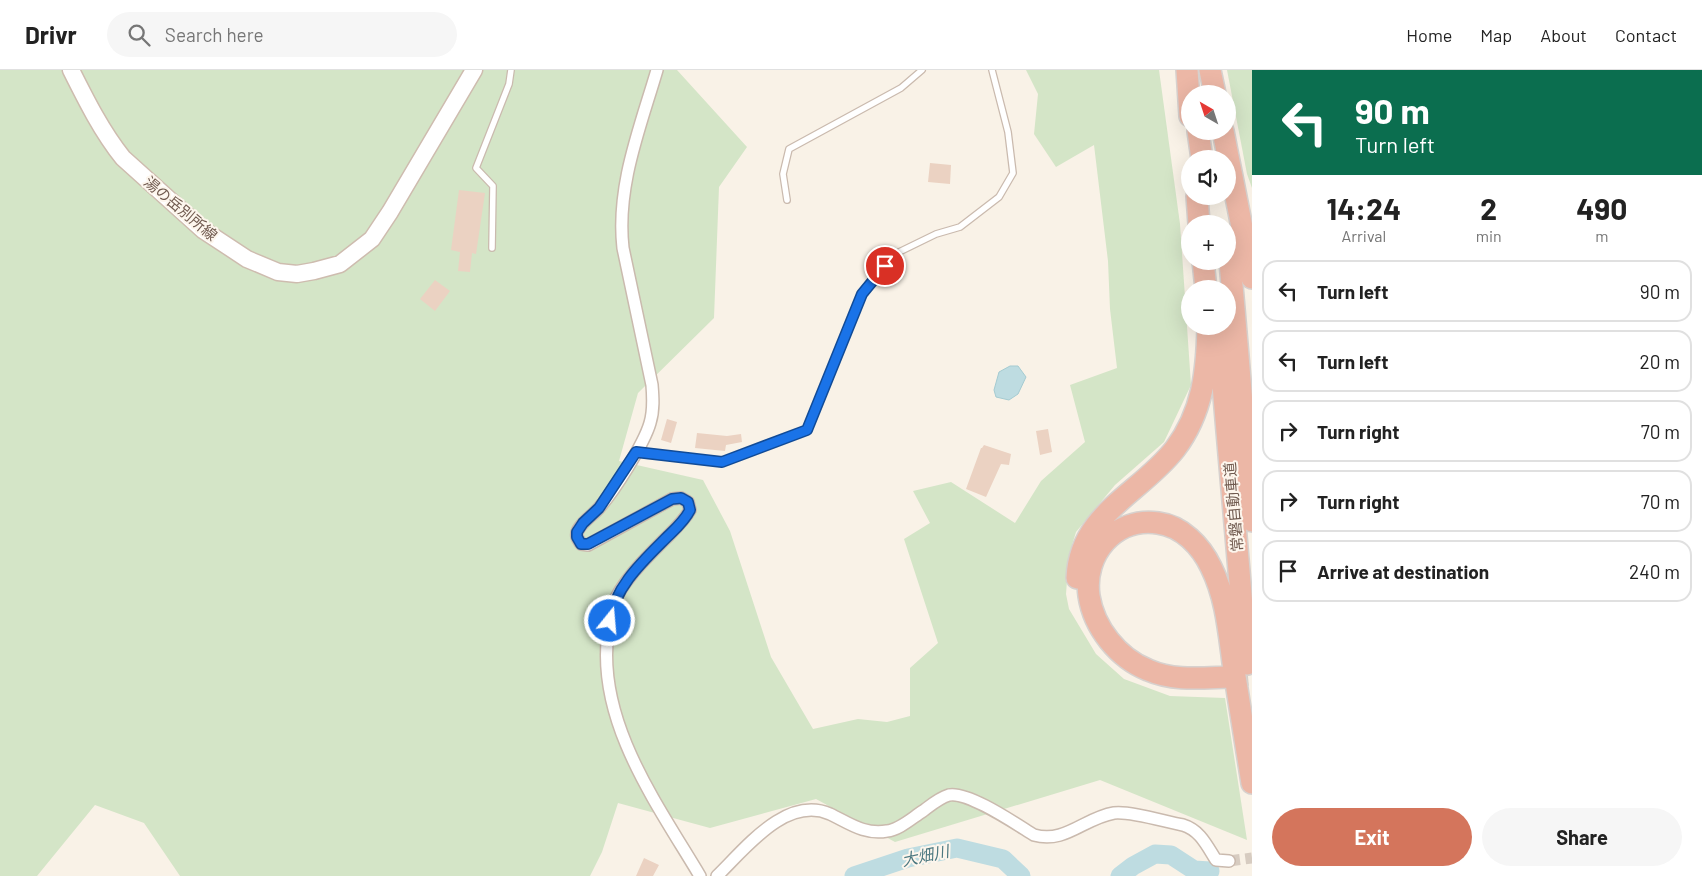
<!DOCTYPE html>
<html lang="en">
<head>
<meta charset="utf-8">
<style>
	:root { --surface:#fff; --page:#f6f6f6; --text:#222; --muted:#767676; --line:#e0e0e0; --accent:#d4755c }
	body { margin:0; font-family:Barlow,"Noto Sans JP",sans-serif; background:var(--page); color:var(--text); height:100vh; display:flex; flex-direction:column; font-size:19px; white-space:nowrap }
	* { box-sizing:border-box; margin:0 }
	p { font-size:16px; color:var(--muted) }
	.icon { flex:none; width:28px; height:28px; fill:none; stroke:currentColor; stroke-width:2; stroke-linecap:round; stroke-linejoin:round }
	.map { position:relative; flex:1; overflow:hidden }
	.sheet { display:flex; flex-direction:column; background:var(--surface); width:450px }
	.sheet>* { flex:none }
	.hud { background:#0b6e4f; color:#fff; overflow:hidden }
	.needle { width:32px; rotate:321deg }
	.fabs { position:absolute; left:1181px; top:15px; display:grid; gap:10px }
	.fabs a { display:grid; place-items:center; width:55px; height:55px; border-radius:50%; background:var(--surface); box-shadow:0 5px 20px #0002; font-size:25px }
	.pin { position:absolute; display:grid; place-items:center; width:42px; height:42px; color:#fff; margin:-21px; border:2px solid #fff; border-radius:50%; box-shadow:0 1px 5px #0007 }
	.me { position:absolute; width:55px; margin:-28px; rotate:17deg; stroke-linejoin:round; filter:drop-shadow(0 0 4px #0008) }
	.turn { display:flex; align-items:center; gap:18px; height:105px; padding:0 20px; font-size:22px }
	.turn .icon { width:65px; height:65px; stroke-width:2.5 }
	.turn b { display:block; font-size:35px; line-height:42px }
	.eta { display:flex; justify-content:space-evenly; align-items:center; height:85px; text-align:center }
	.eta b { font-size:30px; font-weight:700; line-height:35px }
	.button { display:flex; gap:10px; margin-top:auto; padding:10px 20px }
	.button a { flex:1; height:58px; border-radius:30px; background:var(--accent); color:#fff; font-size:20px; font-weight:700; line-height:58px; text-align:center }
	.button a+a { background:var(--page); color:var(--text) }
	ul { padding:0; list-style:none }
	li { display:flex; align-items:center; gap:15px; height:62px; margin:0 10px 8px; padding:0 10px; border:2px solid var(--line); border-radius:15px }
	li div { flex:1 }
	li b { display:block; font-size:19px }
	li em { font-style:normal }
	header { display:flex; align-items:center; gap:30px; box-sizing:border-box; height:70px; padding:0 25px; background:var(--surface); border-bottom:1px solid var(--line) }
	header strong { font-size:24px }
	nav { display:flex; gap:28px; margin-inline-start:auto; font-size:18px }
	.search { width:350px; height:45px; background:var(--page); display:flex; align-items:center; gap:12px; box-sizing:border-box; padding:0 18px; border-radius:28px; color:var(--muted); font-size:19px }
	main { display:flex; flex:1; min-height:0 }
	.map>svg:first-child { display:block }
	.green { fill:#d4e5c7 }
	.water { fill:#bedce1; stroke:#a5cbd1 }
	.lines { fill:none; stroke-linecap:round; stroke-linejoin:round }
	.river { stroke:#bedce1; stroke-width:19 }
	.building { fill:#ebd2c2 }
	.street-tunnel { stroke:#d7ccc1; stroke-width:11; stroke-dasharray:11 5.5; stroke-linecap:butt }
	.highway-tunnel { stroke:#d7ccc1; stroke-width:21; stroke-dasharray:21 11; stroke-linecap:butt }
	.lane-casing { stroke:#cabaae; stroke-width:8 }
	.street-casing { stroke:#cabaae; stroke-width:14 }
	.secondary-casing { stroke:#cebcaf; stroke-width:19 }
	.highway-casing { stroke:#d7d1ce; stroke-width:24 }
	.lane { stroke:#fff; stroke-width:5.5 }
	.street { stroke:#fff; stroke-width:11 }
	.secondary { stroke:#fff; stroke-width:16 }
	.highway { stroke:#ecb7a6; stroke-width:21 }
	.route-casing { stroke:#114b97; stroke-width:12 }
	.route { stroke:#1a73e8; stroke-width:9 }
	.labels { text-anchor:middle; dominant-baseline:central; stroke-width:4; stroke-linejoin:round; paint-order:stroke }
	.street-label { font-size:15px; fill:#705a4f; stroke:#fdf6ed }
	.water-label { font-size:16px; font-style:italic; fill:#4c7880; stroke:#fdf6ed }
</style>
</head>
<body>
<header>
<strong>Drivr</strong>
<div class="search"><svg class="icon" aria-label="search" viewBox="0 0 24 24"><circle cx="10" cy="10" r="6"/><path d="M15 15l6 6"/></svg>Search here</div>
<nav><a>Home</a><a>Map</a><a>About</a><a>Contact</a></nav>
</header>
<main>
<div class="map">
<svg width="1252" height="806" viewBox="0 0 1252 806">
	<rect width="100%" height="100%" fill="#f9f2e7"/>
	<!-- green -->
	<path class="green" d="M 0,0 L 677,0 L 747,77 L 719,117 L 714,248 L 638,323 L 619,391 L 703,410 L 730,461 L 771,587 L 813,659 L 858,649 L 887,652 L 910,646 L 910,598 L 938,573 L 904,469 L 930,453 L 913,421 L 951,412 L 1015,453 L 1041,411 L 1085,372 L 1070,315 L 1117,298 L 1110,239 L 1108,191 L 1094,75 L 1056,97 L 1034,64 L 1038,24 L 1026,0 L 1159,0 L 1180,154 L 1191,315 L 1164,372 L 1115,415 L 1076,462 L 1069,485 L 1066,524 L 1069,539 L 1096,584 L 1124,609 L 1170,626 L 1225,628 L 1247,770 L 1100,710 L 895,772 L 816,729 L 710,758 L 618,733 L 602,782 L 590,806 L 180,806 L 144,753 L 95,735 L 37,806 L 0,806 Z
		M 1227,0 L 1252,0 L 1252,118 L 1247,104 Z"/>
	<!-- water -->
	<path class="water" d="M 1010,296 L 1018,296 L 1026,307 L 1018,324 L 1009,330 L 996,327 L 994,320 L 999,302 Z"/>
	<g class="lines">
		<!-- river -->
		<path class="river" d="M 854,806 L 908,788 L 957,778 L 1003,789 L 1021,806
			M 1120,806 L 1133,796 L 1155,784 L 1171,785 L 1194,800 L 1210,801"/>
	</g>
	<!-- building -->
	<path class="building" d="M 930,93 L 951,95 L 950,114 L 928,112 Z
		M 459,120 L 485,123 L 476,184 L 472,183 L 470,202 L 458,201 L 460,182 L 451,180 Z
		M 435,210 L 450,221 L 435,241 L 420,229 Z
		M 667,349 L 677,352 L 671,373 L 661,370 Z
		M 1048,359 L 1052,382 L 1040,385 L 1036,361 Z
		M 697,363 L 727,366 L 741,364 L 742,372 L 726,375 L 725,381 L 695,378 Z
		M 984,375 L 1011,384 L 1009,395 L 1001,394 L 986,427 L 966,419 L 981,378 L 982,378 Z
		M 644,788 L 659,795 L 653,806 L 636,806 Z"/>
	<g class="lines">
		<!-- street-tunnel -->
		<path class="street-tunnel" d="M 1229,791 L 1252,788"/>
		<!-- highway-tunnel -->
		<path class="highway-tunnel" d="M 1227,607 L 1252,605"/>
		<!-- lane casing -->
		<g class="lane-casing">
			<path id="lane" d="M 787,130 L 783,104 L 789,79 L 901,18 L 922,0
				M 492,178 L 493,116 L 476,98 L 509,14 L 511,0
				M 636,382 L 722,391 L 807,360 L 862,224 L 897,183 L 936,164 L 960,157 L 999,127 L 1013,103 L 1008,62 L 992,0"/>
		</g>
		<!-- street casing -->
		<g class="street-casing">
			<path id="street" d="M 657,0 C 640,58 616,117 623,178 L 652,315 C 653,327 654,340 650,353 C 644,374 614,421 599,438 C 592,446 583,451 578,460 C 575,466 578,469 581,474 L 588,475 L 672,429 L 681,428 L 688,432 L 690,440 C 684,451 674,460 665,469 C 647,487 621,512 612,537 C 609,545 609,555 608,563 C 596,651 657,734 700,806
				M 717,806 C 745,779 786,725 830,744 C 849,753 864,765 887,761 C 899,760 912,748 923,741 C 931,735 939,728 949,725 C 968,721 1016,754 1034,765 C 1065,774 1084,748 1114,743 C 1131,741 1166,752 1183,755 C 1200,760 1207,776 1216,790 L 1229,791"/>
		</g>
		<!-- secondary casing -->
		<g class="secondary-casing">
			<path id="secondary" d="M 71,0 C 86,30 102,62 123,88 L 203,160 L 247,189 L 278,202 L 297,204 L 314,201 L 340,194 L 372,169 L 390,142 L 474,0"/>
		</g>
		<!-- highway casing -->
		<g class="highway-casing">
			<path id="highway" d="M 1187,0 L 1190,46
				M 1210,0 L 1215,24
				M 1198,61 L 1202,89
				M 1223,61 L 1252,208
				M 1197,126 L 1199,154
				M 1228,168 L 1252,451
				M 1203,191 L 1206,219
				M 1219,268 L 1247,594
				M 1077,508 C 1080,443 1140,424 1175,379 C 1203,342 1207,301 1208,256
				M 1227,607 C 1200,608 1173,611 1148,600 C 1118,588 1094,558 1089,526 C 1083,484 1115,447 1158,453 C 1182,456 1201,476 1211,497 C 1227,529 1229,565 1234,600 C 1240,638 1246,675 1252,713"/>
		</g>
		<!-- lane -->
		<use href="#lane" class="lane"/>
		<!-- street -->
		<use href="#street" class="street"/>
		<!-- secondary -->
		<use href="#secondary" class="secondary"/>
		<!-- highway -->
		<use href="#highway" class="highway"/>
	</g>
	<g class="lines">
		<!-- route casing -->
		<g class="route-casing">
			<path id="route" d="M 610,551 C 614,518 642,492 665,469 C 674,460 684,452 690,440 L 688,432 L 681,428 L 672,429 L 588,474 L 581,474 L 577,467 L 577,462 L 583,453 L 599,438 L 636,382 L 722,392 L 807,360 L 862,224 L 885,196"/>
		</g>
		<!-- route -->
		<use href="#route" class="route"/>
	</g>
	<g class="labels">
		<!-- street labels -->
		<g class="street-label">
			<text transform="translate(181 138) rotate(40)">湯の岳別所線</text>
			<text transform="translate(1233 437) rotate(-95)">常磐自動車道</text>
		</g>
		<!-- water labels -->
		<g class="water-label">
			<text transform="translate(925 785) rotate(-12)">大畑川</text>
		</g>
	</g>
</svg>
<div class="fabs">
<a><svg class="needle" viewBox="-14 -14 28 28"><path d="M0-13l5 13h-10z" fill="#e53935"/><path d="M0 13l5-13h-10z" fill="#767676"/></svg></a>
<a><svg class="icon" aria-label="sound" viewBox="0 0 24 24"><path d="M4 9h4l5-4v14l-5-4H4zM17 9q2 3 0 6"/></svg></a>
<a>+</a>
<a>−</a>
</div>
<div class="pin" style="left:885px;top:196px;background:#d93025"><svg class="icon" aria-label="arrive" viewBox="0 0 24 24"><path d="M6 21V4h12l-3 4 3 4H6"/></svg></div>
<svg class="me" style="left:610px;top:551px" viewBox="-20 -20 40 40"><circle r="17" fill="#1a73e8" stroke="#fff" stroke-width="3"/><path d="M0-11L8 9 0 5-8 9z" fill="#fff"/></svg>
</div>
<section class="sheet">
<div class="hud">
<div class="turn"><svg class="icon" aria-label="left" viewBox="0 0 24 24"><path d="M17 20v-9H6M10 6l-5 5 5 5"/></svg><div><b>90 m</b>Turn left</div></div>
</div>
<div class="eta">
<div><b>14:24</b><p>Arrival</p></div>
<div><b>2</b><p>min</p></div>
<div><b>490</b><p>m</p></div>
</div>
<ul>
<li><svg class="icon" aria-label="left" viewBox="0 0 24 24"><path d="M17 20v-9H6M10 6l-5 5 5 5"/></svg><div><b>Turn left</b></div><em>90 m</em></li>
<li><svg class="icon" aria-label="left" viewBox="0 0 24 24"><path d="M17 20v-9H6M10 6l-5 5 5 5"/></svg><div><b>Turn left</b></div><em>20 m</em></li>
<li><svg class="icon" aria-label="right" viewBox="0 0 24 24"><path d="M7 20v-9h11M14 6l5 5-5 5"/></svg><div><b>Turn right</b></div><em>70 m</em></li>
<li><svg class="icon" aria-label="right" viewBox="0 0 24 24"><path d="M7 20v-9h11M14 6l5 5-5 5"/></svg><div><b>Turn right</b></div><em>70 m</em></li>
<li><svg class="icon" aria-label="arrive" viewBox="0 0 24 24"><path d="M6 21V4h12l-3 4 3 4H6"/></svg><div><b>Arrive at destination</b></div><em>240 m</em></li>
</ul>
<div class="button"><a>Exit</a><a>Share</a></div>
</section>
</main>
</body>
</html>
